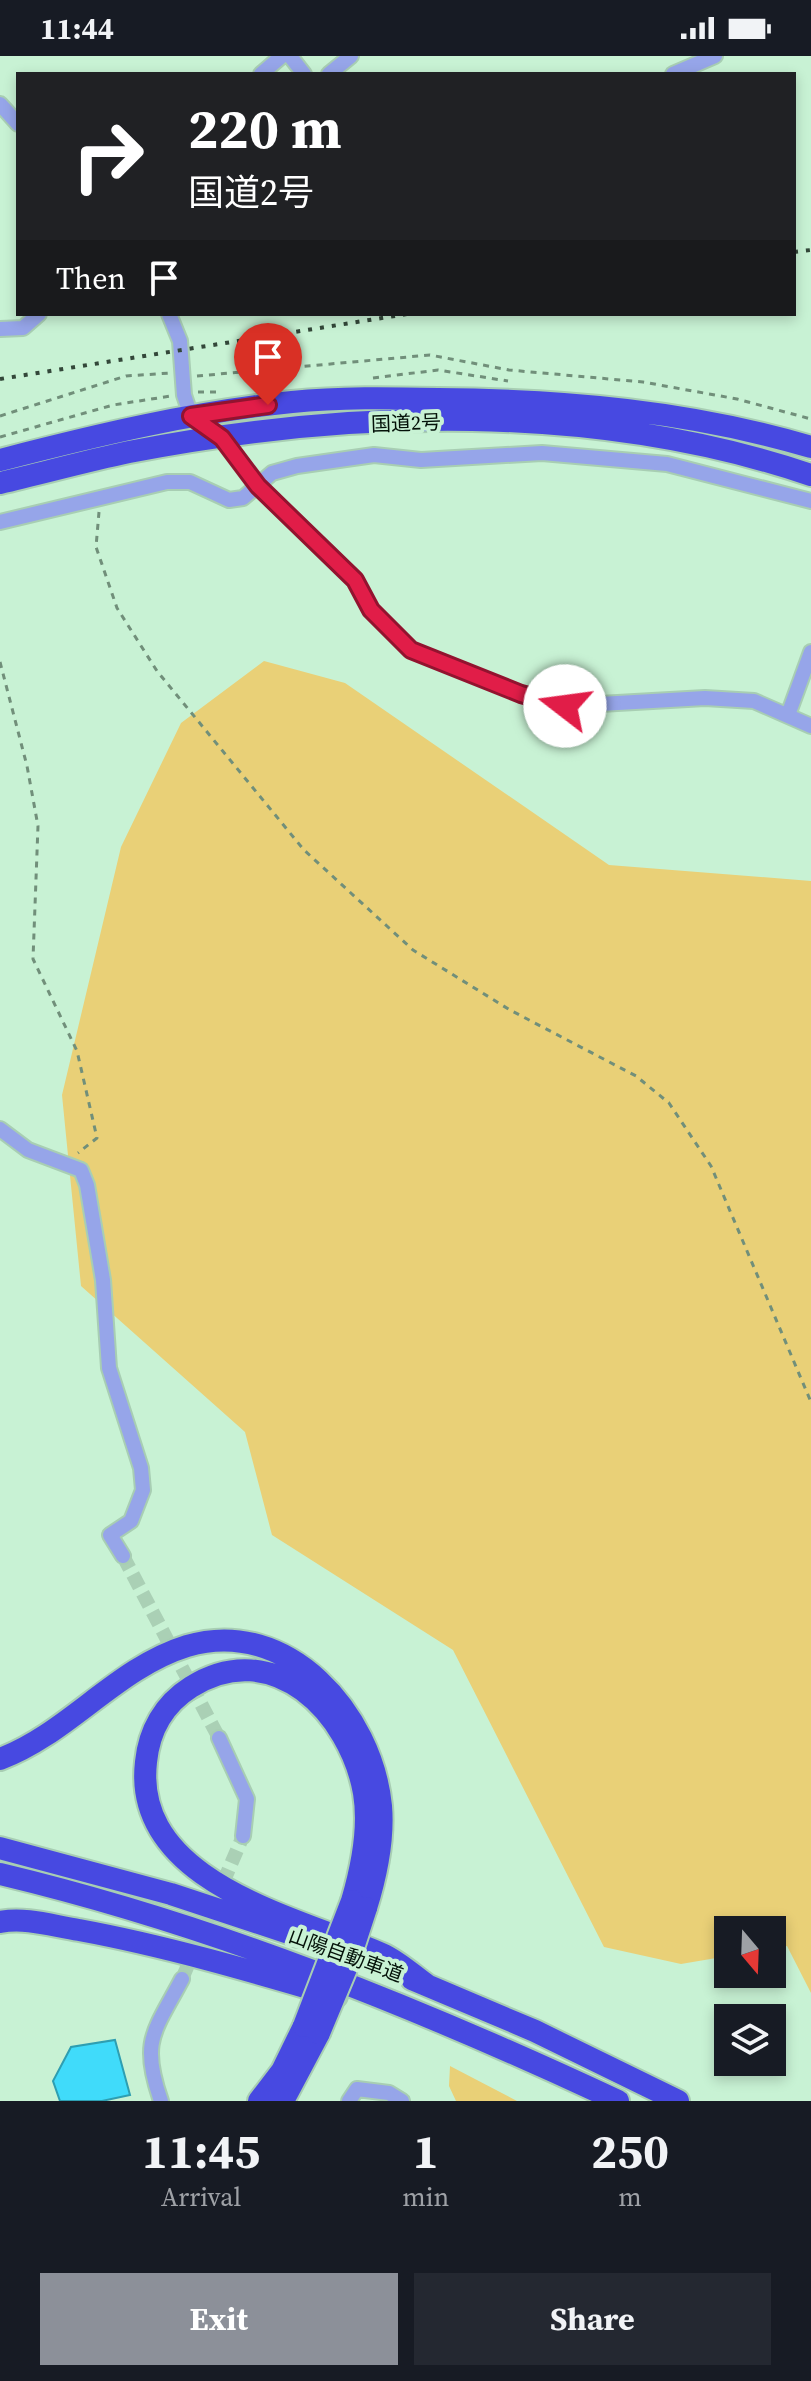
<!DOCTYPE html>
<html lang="en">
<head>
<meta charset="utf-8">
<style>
	:root { --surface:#171b24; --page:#242831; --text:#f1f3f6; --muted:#9ea1a6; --accent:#8c9099 }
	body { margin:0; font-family:"Source Serif 4","Noto Sans JP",serif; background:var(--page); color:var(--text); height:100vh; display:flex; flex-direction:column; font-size:30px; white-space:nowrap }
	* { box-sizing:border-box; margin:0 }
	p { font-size:26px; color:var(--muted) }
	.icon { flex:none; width:44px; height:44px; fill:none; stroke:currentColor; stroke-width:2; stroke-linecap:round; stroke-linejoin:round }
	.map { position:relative; height:2045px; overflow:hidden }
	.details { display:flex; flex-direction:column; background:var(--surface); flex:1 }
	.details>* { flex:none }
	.hud { position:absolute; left:16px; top:16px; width:780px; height:244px; border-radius:0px; box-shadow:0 4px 12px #0003; background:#202124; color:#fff; overflow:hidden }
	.needle { width:52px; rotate:161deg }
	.controls { position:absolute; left:714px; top:1860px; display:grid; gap:16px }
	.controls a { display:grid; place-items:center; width:72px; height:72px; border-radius:0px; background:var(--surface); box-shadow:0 4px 12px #0003; font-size:40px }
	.pin { position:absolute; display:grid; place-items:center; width:68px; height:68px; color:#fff; margin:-82px -34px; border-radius:50% 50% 50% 0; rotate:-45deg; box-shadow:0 0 8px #0007 }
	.pin .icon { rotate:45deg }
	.me { position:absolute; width:88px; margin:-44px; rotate:285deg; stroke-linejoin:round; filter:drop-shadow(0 0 6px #0008) }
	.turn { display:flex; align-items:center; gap:28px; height:168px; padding:0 40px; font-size:36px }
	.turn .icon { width:104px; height:104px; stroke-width:2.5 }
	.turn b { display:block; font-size:56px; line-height:68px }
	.then { display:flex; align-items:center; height:76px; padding:0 40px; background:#0003; gap:16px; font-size:30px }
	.eta { display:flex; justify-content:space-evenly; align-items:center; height:136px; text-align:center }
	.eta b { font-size:48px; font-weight:700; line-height:56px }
	.primary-button { display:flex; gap:16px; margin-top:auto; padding:16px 40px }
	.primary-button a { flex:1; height:92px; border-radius:0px; background:var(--accent); color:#fff; font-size:32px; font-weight:700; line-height:92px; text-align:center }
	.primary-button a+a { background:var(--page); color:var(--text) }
	.status { display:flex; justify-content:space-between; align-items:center; height:56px; padding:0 40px; background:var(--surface); direction:ltr }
	.status svg { height:22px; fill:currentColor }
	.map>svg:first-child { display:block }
	.green { fill:#e9d077 }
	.water { fill:#40dbfa; stroke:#2e9eb1; stroke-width:2 }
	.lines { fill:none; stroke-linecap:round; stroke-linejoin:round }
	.minor-tunnel { stroke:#aad0b5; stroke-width:14; stroke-dasharray:14 7; stroke-linecap:butt }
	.minor-casing { stroke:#a8ceb3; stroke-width:18 }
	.highway-casing { stroke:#a8ceb3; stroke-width:26 }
	.path { stroke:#718f7a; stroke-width:3; stroke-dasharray:6 6; stroke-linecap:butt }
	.minor { stroke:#96a5e9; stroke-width:14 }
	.highway { stroke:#4749e1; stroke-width:22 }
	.rail { stroke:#334739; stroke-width:4; stroke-dasharray:4 8; stroke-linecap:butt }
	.highway-bridge-casing { stroke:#a8ceb3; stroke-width:26; stroke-linecap:butt }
	.highway-bridge { stroke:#4749e1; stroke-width:22 }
	.route-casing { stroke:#92132f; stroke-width:20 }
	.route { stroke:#e11d48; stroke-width:14 }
	.labels { text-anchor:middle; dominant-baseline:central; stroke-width:8; stroke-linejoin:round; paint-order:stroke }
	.street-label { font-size:20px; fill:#031108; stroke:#c8f2d4 }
</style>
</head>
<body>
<div class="status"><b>11:44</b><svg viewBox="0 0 49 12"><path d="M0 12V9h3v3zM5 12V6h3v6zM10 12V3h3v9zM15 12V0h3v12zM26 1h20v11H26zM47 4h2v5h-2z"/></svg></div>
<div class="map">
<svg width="811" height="2045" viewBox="0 0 811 2045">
	<rect width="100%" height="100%" fill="#c8f2d4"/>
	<!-- green -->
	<path class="green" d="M 264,605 L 345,627 L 609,809 L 811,825 L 811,1937 L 787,1890 L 772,1892 L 772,1874 L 728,1874 L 728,1900 L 681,1908 L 604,1891 L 453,1594 L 272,1479 L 245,1376 L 81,1230 L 62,1039 L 121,791 L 181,667 Z
		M 450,2010 L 517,2045 L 456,2045 L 449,2030 Z"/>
	<!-- water -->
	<path class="water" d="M 115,1984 L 130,2039 L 102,2045 L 60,2045 L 53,2025 L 71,1991 Z"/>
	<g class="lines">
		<!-- minor-tunnel -->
		<path class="minor-tunnel" d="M 123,1500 L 219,1682
			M 182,1923 L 243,1780"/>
		<!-- minor casing -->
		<g class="minor-casing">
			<path id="minor" d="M 290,0 L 304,18
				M 261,18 L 282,0
				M 329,18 L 351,0
				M 673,18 L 715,0
				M 0,48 L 18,68
				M 169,258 L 180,285 L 184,339 L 191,360 L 222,382 L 258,430 L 355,524 L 371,554 L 411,594 L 521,638 L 565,650 L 705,642 L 754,645 L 811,670
				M 0,273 L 23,272 L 39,258
				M 0,466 L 167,426 L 190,426 L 229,444 L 243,442 L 272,417 L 297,410 L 374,399 L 421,404 L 542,397 L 667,408 L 811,445
				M 788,659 L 811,596
				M 0,1073 L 28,1094 L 81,1114 L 87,1129 L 103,1224 L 109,1312 L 141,1412 L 143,1434 L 131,1465 L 110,1479 L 123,1500
				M 219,1682 L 247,1743 L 243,1780
				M 161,2045 C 140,1985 154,1976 182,1923
				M 349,2045 L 357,2033 L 389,2037 L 402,2045"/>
		</g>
		<!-- highway casing -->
		<g class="highway-casing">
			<path id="highway" d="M 0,404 C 97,379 193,356 292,346 C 340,341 390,342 438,343 C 564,344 690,355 811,391
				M 0,427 C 43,417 86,405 129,396 C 351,353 595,346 811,419
				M 0,1703 C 69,1677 116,1612 187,1590 C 288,1560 372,1658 381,1750 C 384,1785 376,1820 366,1852
				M 0,1792 L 171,1838 L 298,1880
				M 0,1818 C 214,1869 419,1952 618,2045
				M 352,1845 C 362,1811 370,1773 364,1737 C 350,1657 273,1579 191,1631 C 164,1648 149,1675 146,1706 C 132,1827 300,1862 382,1898 C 398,1905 413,1919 427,1929
				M 0,1866 C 26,1861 53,1870 79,1874 C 166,1890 251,1915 336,1940
				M 412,1923 L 535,1975 L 678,2045
				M 259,2045 L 282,2015 L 304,1970
				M 283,2045 L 319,1977"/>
		</g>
		<!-- path -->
		<path class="path" d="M 197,320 L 430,299 L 509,314 L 643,326 L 737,343 L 811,363
			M 373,322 L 438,314 L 508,325
			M 198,336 L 222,336
			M 0,360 L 126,320 L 170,317
			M 0,381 L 113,349 L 171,340
			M 99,456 L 96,491 L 117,552 L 157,615 L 304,794 L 413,894 L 510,954 L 636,1020 L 669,1047 L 711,1110 L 811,1346
			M 0,606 L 27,710 L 38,770 L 33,903 L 77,995 L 97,1082 L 78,1097"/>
		<!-- minor -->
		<use href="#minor" class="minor"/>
		<!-- highway -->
		<use href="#highway" class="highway"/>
		<!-- rail -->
		<path class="rail" d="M 794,196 L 811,194
			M 0,323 L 407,258"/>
		<!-- highway-bridge casing -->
		<g class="highway-bridge-casing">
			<path id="highway-bridge" d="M 304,1970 L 352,1845
				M 319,1977 L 347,1910 L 366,1852"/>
		</g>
		<!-- highway-bridge -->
		<use href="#highway-bridge" class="highway-bridge"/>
	</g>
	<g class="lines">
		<!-- route casing -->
		<g class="route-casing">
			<path id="route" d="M 268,349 L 191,360 L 222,382 L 258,430 L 355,524 L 371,554 L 411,594 L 521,638 L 565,650"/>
		</g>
		<!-- route -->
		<use href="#route" class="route"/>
	</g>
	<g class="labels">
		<!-- street labels -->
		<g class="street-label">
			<text transform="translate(406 367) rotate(-2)">国道2号</text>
			<text transform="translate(346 1899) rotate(20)">山陽自動車道</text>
		</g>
	</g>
</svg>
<div class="controls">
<a><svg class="needle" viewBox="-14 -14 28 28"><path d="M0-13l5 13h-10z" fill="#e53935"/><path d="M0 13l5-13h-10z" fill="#9ea1a6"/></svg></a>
<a><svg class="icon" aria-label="layers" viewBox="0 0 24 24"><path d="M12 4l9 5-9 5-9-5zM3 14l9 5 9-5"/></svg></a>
</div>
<div class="pin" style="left:268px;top:349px;background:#d93025"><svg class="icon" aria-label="arrive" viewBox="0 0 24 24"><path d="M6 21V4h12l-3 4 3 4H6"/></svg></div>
<svg class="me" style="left:565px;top:650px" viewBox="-20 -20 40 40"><circle r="19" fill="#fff"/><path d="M0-13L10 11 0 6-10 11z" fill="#e11d48"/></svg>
<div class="hud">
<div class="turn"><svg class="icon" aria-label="right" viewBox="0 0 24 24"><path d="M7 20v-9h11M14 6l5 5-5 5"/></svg><div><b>220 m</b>国道2号</div></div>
<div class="then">Then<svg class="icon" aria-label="arrive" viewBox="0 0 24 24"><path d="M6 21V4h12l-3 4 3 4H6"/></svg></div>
</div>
</div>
<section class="details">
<div class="eta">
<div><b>11:45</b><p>Arrival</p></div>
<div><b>1</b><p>min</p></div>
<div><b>250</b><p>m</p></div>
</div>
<div class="primary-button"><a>Exit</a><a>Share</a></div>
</section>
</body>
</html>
